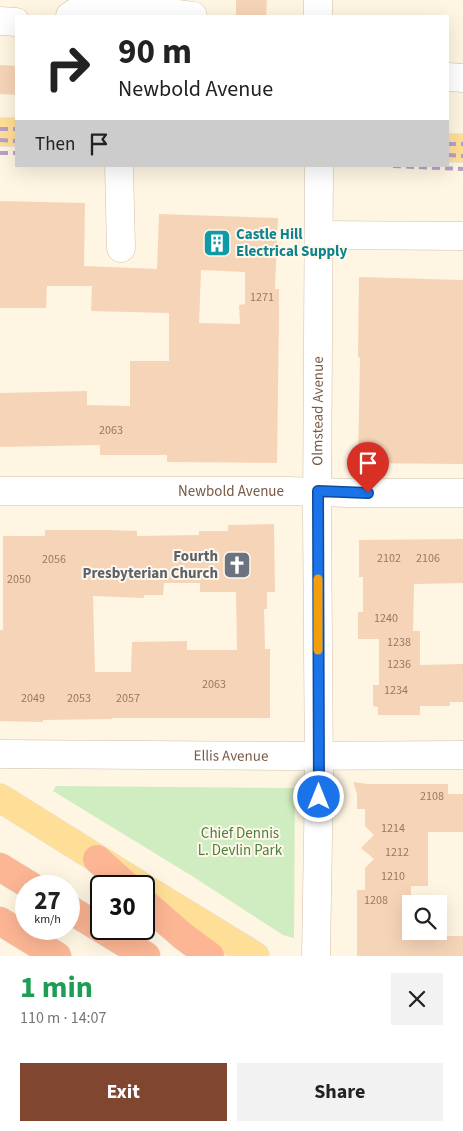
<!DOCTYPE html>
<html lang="en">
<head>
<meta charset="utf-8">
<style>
	:root { --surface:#fff; --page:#f2f2f2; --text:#222; --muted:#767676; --accent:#80462f }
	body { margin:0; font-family:"Source Sans 3",sans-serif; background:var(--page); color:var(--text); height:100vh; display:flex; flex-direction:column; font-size:19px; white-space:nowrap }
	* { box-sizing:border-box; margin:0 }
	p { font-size:16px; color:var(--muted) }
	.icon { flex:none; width:28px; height:28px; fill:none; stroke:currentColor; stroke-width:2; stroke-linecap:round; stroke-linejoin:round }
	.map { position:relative; height:956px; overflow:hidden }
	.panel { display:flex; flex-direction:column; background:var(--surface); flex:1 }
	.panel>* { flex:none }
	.top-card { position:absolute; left:15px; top:15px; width:434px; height:152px; border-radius:0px; box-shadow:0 5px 20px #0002; background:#fff; color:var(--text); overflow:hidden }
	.fabs { position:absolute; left:402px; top:895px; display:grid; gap:10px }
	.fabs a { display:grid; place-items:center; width:45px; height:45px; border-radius:0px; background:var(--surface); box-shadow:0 5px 20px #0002; font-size:25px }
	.speed { position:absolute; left:15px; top:875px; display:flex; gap:10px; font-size:25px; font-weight:700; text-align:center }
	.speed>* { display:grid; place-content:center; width:65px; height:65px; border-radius:50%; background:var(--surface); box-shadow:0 5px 20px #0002; line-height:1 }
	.speed small { font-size:12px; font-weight:400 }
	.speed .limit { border:2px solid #111; border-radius:8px; background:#fff; color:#111 }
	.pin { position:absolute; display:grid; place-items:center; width:42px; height:42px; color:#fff; margin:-51px -21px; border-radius:50% 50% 50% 0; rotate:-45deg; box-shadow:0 0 5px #0007 }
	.pin .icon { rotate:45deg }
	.me { position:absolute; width:55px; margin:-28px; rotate:0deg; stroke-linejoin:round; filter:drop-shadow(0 0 4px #0008) }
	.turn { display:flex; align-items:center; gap:18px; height:105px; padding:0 20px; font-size:22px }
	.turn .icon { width:65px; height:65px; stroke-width:2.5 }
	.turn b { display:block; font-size:35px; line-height:42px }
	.then { display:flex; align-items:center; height:48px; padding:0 20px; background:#0003; gap:10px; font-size:19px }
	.round { display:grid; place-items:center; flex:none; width:52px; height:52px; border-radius:0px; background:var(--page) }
	.overview { display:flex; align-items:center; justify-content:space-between; height:85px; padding:0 20px }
	h1 { font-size:30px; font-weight:700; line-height:38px; color:#1e9e55 }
	.cta { display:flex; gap:10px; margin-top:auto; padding:10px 20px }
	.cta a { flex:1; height:58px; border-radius:0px; background:var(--accent); color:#fff; font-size:20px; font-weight:700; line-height:58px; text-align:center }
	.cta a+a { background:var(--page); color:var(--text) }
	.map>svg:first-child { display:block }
	.green { fill:#cfedc0 }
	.building { fill:#f6d4b8; fill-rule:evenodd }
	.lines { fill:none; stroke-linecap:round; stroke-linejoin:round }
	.minor-casing { stroke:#d2bfaa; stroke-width:29 }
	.major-casing { stroke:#dfd8d3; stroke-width:29 }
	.highway-casing { stroke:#dfd8d3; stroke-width:29 }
	.minor { stroke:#fff; stroke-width:28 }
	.major { stroke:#ffdf98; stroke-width:28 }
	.highway { stroke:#fdb694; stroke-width:28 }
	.rail { stroke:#b8a0c8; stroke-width:4; stroke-dasharray:8 5; stroke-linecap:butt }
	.route-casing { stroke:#114b97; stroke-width:12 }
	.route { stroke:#1a73e8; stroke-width:9 }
	.slow { stroke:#f59e0b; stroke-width:9 }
	.labels { text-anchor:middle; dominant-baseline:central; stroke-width:4; stroke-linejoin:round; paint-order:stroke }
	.number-label { font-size:12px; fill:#987962 }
	.culture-label { font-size:15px; font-weight:bold; fill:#0d838f; stroke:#fff8ea; text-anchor:start }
	.street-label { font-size:15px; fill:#785b46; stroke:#fff8ea }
	.worship-label { font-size:15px; font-weight:bold; fill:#5b616d; stroke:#fff8ea; text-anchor:end }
	.park-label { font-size:15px; fill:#4c7f3d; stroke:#fff8ea }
</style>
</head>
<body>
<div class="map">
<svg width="463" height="956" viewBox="0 0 463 956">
	<rect width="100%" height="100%" fill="#fef5e2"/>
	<!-- green -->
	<path class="green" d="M 56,786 L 295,788 L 294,938 L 283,935 L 192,876 L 53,791 Z"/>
	<!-- building -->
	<path class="building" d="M 236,0 L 267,0 L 266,16 L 236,16 Z
		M 0,65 L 16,66 L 16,95 L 0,94 Z
		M 0,201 L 85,203 L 84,266 L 157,269 L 159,214 L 278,218 L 275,289 L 279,289 L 279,316 L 277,463 L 167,462 L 167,455 L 100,455 L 100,445 L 0,447 L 0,393 L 87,391 L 87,405 L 130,406 L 130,361 L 169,361 L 169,313 L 91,311 L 92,286 L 47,286 L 46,308 L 0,308 ZM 201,270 L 245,272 L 245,304 L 239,305 L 240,324 L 199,323 Z
		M 359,277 L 463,280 L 463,464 L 358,463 L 360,358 L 358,357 Z
		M 274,524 L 275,592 L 267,592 L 267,609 L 264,609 L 265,649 L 270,649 L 270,718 L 112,718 L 112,719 L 43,720 L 43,722 L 0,721 L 0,630 L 3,630 L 3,536 L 45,536 L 45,530 L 107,530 L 137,531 L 137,536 L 199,535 L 199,531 L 228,531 L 228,525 ZM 164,583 L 200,583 L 200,592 L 236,592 L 237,650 L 187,650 L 187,641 L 132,642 L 131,672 L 95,672 L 93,596 L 144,598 L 144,595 L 163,595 Z
		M 463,539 L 463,583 L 414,584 L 413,631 L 420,631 L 420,665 L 463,664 L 463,702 L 450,702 L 450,706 L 420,706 L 420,715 L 378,715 L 378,707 L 373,706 L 373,685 L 379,685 L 379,639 L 358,639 L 358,612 L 363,612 L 363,577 L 359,577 L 359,540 Z
		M 353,782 L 368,784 L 448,784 L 448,794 L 463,794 L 463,832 L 428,832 L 428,886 L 411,886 L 411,931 L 413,931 L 413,936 L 463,936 L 463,956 L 357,956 L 357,890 L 365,890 L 365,868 L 374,859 L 361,848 L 374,835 L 365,826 L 365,809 L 357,809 L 357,794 Z"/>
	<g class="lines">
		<!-- minor casing -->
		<g class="minor-casing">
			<g id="minor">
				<path d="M 318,0 L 318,16"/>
				<path d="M 70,16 L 84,7 L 103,4 L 193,16"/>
				<path d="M 0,21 L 16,22"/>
				<path d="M 448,77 L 463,78"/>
				<path d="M 119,166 L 121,248"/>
				<path d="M 319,235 L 463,236"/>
				<path id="s1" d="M 0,491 L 288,491 L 349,493 L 463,493"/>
				<path id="s2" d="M 0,754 L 286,756 L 463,755"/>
				<path id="s3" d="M 316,956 L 319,779 L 317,514 L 319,166"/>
			</g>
		</g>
		<!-- major casing -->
		<g class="major-casing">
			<path id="major" d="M 0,132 L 16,132
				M 448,148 L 463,148
				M 0,798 L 141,886
				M 144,888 L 255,956"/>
		</g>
		<!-- highway casing -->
		<g class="highway-casing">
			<path id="highway" d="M 97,859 L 127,886
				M 0,867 L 31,886
				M 144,902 L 183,936 L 210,956
				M 69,909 L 146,956
				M 0,921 L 57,956"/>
		</g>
		<!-- minor -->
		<use href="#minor" class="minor"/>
		<!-- major -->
		<use href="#major" class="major"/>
		<!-- highway -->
		<use href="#highway" class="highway"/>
		<!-- rail -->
		<path class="rail" d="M 0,129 L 16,129
			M 0,140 L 16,141
			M 448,144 L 463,144
			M 0,153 L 16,153
			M 448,155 L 463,156
			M 393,166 L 463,169"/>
	</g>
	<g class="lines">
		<!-- route casing -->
		<g class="route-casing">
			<path id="route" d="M 319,797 L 318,491 L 368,493"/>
		</g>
		<!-- route -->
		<use href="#route" class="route"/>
		<!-- slow -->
		<path class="slow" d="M 318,579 L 318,650"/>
	</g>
	<!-- icons -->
	<defs>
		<g id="building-square" transform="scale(1.4375)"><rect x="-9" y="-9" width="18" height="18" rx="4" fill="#0f9aa8" stroke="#fff8ea"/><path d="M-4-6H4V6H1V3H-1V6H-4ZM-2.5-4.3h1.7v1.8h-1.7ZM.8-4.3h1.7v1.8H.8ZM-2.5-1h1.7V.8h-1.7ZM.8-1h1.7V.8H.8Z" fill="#fff"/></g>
		<g id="church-square" transform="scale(1.4375)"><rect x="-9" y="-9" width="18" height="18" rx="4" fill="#6b7280" stroke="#fff8ea"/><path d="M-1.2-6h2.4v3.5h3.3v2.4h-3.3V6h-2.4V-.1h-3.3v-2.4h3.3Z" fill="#fff"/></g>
	</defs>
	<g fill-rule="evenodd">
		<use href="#building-square" x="217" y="243"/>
		<use href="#church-square" x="237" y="565"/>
	</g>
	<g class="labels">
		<!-- number labels -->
		<g class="number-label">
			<text x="262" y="297">1271</text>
			<text x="111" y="430">2063</text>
			<text x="389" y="558">2102</text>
			<text x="428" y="558">2106</text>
			<text x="54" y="559">2056</text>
			<text x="19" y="579">2050</text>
			<text x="386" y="618">1240</text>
			<text x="399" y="642">1238</text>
			<text x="399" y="664">1236</text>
			<text x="214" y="684">2063</text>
			<text x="396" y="690">1234</text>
			<text x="33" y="698">2049</text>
			<text x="79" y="698">2053</text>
			<text x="128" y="698">2057</text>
			<text x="432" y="796">2108</text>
			<text x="393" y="828">1214</text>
			<text x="397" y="852">1212</text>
			<text x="393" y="876">1210</text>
			<text x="376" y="900">1208</text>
		</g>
		<!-- culture labels -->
		<g class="culture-label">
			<text x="236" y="234">Castle Hill<tspan x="236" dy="17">Electrical Supply</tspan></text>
		</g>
		<!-- street labels -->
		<g class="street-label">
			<text stroke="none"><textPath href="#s3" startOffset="545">Olmstead Avenue</textPath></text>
			<text stroke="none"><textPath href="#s1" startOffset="231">Newbold Avenue</textPath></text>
			<text stroke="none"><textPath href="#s2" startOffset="231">Ellis Avenue</textPath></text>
		</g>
		<!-- worship labels -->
		<g class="worship-label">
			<text x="218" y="556">Fourth<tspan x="218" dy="17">Presbyterian Church</tspan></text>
		</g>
		<!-- park labels -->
		<g class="park-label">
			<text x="240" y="833">Chief Dennis<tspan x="240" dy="17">L. Devlin Park</tspan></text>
		</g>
	</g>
</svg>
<div class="fabs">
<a><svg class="icon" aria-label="search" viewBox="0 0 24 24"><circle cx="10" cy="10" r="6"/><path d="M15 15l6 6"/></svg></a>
</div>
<div class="speed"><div>27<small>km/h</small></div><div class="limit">30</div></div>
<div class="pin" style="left:368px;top:493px;background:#d93025"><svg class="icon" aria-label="arrive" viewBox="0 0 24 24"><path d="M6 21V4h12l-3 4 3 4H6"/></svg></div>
<svg class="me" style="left:319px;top:797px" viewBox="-20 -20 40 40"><circle r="17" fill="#1a73e8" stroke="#fff" stroke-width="3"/><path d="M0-11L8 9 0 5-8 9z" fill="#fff"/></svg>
<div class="top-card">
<div class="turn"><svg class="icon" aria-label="right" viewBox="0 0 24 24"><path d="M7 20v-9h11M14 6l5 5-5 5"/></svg><div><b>90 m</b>Newbold Avenue</div></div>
<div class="then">Then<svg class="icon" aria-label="arrive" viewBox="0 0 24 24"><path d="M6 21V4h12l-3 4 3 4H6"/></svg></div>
</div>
</div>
<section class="panel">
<div class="overview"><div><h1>1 min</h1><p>110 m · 14:07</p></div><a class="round"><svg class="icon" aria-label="close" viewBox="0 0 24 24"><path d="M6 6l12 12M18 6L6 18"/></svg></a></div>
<div class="cta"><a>Exit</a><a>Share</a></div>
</section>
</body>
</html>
